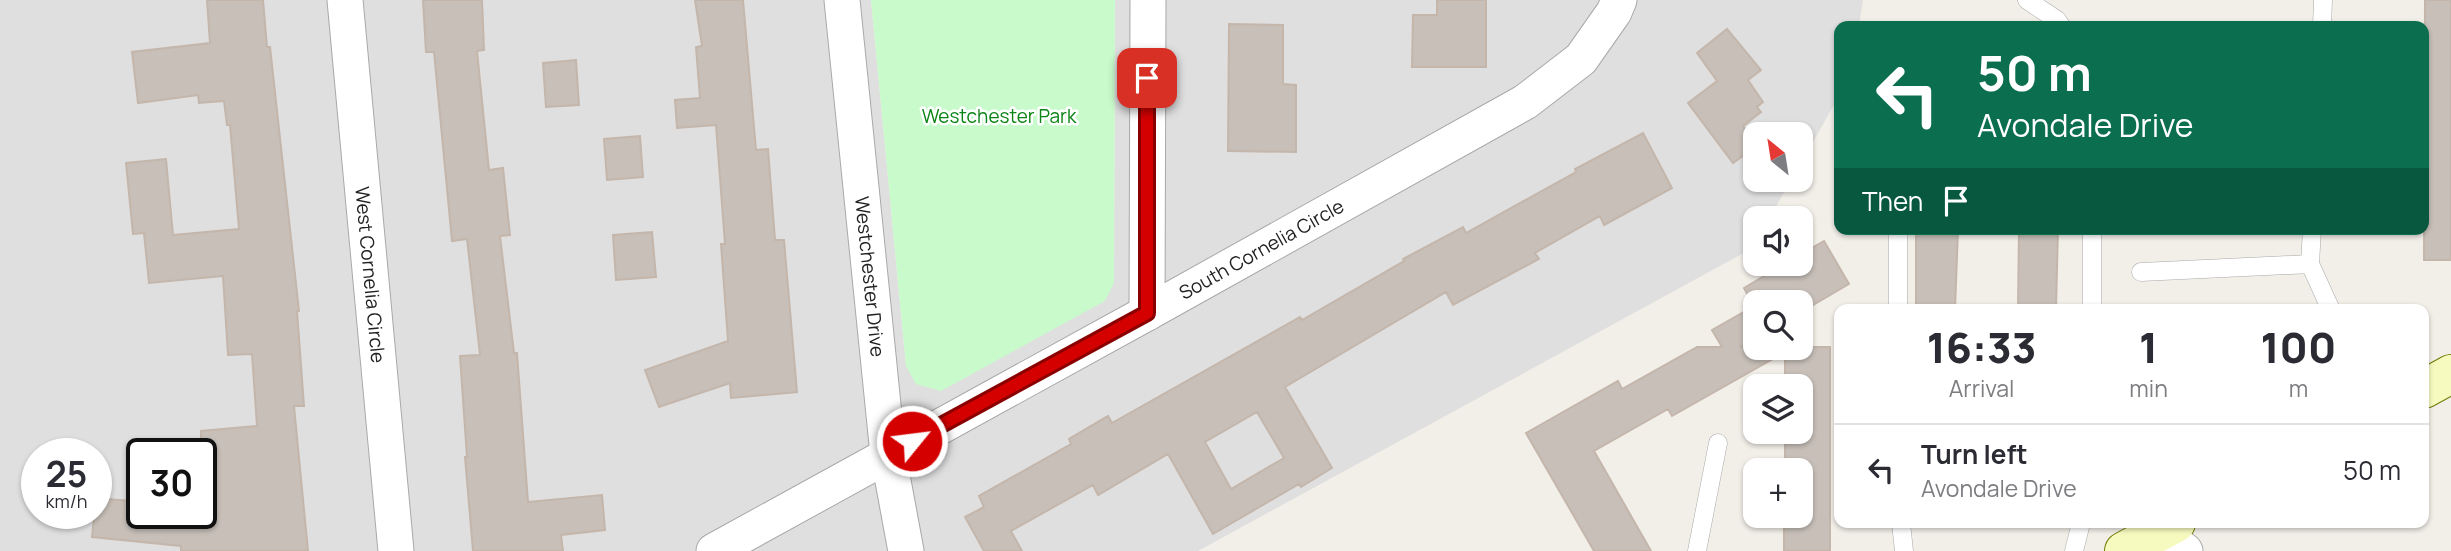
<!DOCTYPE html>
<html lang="en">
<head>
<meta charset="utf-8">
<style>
	:root { --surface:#fff; --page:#f2f2f3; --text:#2b2b33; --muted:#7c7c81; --line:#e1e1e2 }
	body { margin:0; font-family:Manrope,sans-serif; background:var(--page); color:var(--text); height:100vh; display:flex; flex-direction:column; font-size:26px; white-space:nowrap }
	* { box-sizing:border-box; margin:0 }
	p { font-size:23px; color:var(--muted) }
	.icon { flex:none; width:38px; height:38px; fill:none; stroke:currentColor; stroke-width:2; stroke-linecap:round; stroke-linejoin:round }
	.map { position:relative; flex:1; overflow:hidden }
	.panel { position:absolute; left:1834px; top:304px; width:595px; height:224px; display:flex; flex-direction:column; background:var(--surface); border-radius:14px; box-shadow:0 2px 5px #0004 }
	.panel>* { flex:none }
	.top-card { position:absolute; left:1834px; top:21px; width:595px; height:214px; border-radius:14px; box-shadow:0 2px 5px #0004; background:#0b6e4f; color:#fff; overflow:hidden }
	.needle { width:46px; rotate:330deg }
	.controls { position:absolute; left:1743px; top:122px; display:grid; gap:14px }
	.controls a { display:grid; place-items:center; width:70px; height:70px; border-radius:14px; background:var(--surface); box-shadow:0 2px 5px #0004; font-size:35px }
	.speed { position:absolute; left:21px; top:438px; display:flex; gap:14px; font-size:35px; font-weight:700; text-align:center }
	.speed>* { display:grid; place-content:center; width:91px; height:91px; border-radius:50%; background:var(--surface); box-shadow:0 2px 5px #0004; line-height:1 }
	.speed small { font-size:18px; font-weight:400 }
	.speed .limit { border:4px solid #111; border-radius:10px; background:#fff; color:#111 }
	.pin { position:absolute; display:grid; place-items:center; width:60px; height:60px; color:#fff; margin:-30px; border-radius:14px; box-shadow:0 4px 10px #0006 }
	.me { position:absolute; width:77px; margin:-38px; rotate:61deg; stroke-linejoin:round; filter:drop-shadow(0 0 5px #0008) }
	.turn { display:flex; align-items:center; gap:24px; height:147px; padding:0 28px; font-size:32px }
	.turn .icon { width:91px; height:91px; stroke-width:2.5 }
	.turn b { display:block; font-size:49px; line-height:60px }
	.then { display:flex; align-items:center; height:66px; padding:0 28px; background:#0003; gap:14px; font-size:26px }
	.eta { display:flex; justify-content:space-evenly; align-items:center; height:119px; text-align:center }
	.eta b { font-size:42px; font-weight:800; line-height:49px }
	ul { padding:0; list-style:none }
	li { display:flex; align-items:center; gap:21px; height:91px; padding:0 28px; border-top:2px solid var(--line) }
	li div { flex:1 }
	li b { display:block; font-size:26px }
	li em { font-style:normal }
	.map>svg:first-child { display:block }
	.residential { fill:#e0dfdf; fill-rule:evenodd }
	.park { fill:#c8facc }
	.building { fill:#c7bfb8; stroke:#c4b6ab; stroke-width:2; fill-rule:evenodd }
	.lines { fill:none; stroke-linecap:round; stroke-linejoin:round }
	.service-casing { stroke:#a9a9a9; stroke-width:19 }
	.minor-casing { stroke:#a9a9a9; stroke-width:37 }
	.secondary-casing { stroke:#707d05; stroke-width:40 }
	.service { stroke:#fff; stroke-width:18 }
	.minor { stroke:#fff; stroke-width:35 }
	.secondary { stroke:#f7fabf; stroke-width:38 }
	.route-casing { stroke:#8a0000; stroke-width:18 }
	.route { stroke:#d40000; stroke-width:12 }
	.labels { text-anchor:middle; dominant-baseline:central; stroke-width:5; stroke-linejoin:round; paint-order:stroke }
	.park-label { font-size:19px; fill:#0c8416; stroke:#fff }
	.street-label { font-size:19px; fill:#222; stroke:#fff }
</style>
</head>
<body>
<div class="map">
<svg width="2451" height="551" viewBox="0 0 2451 551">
	<rect width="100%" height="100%" fill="#f2efe9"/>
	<!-- residential -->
	<path class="residential" d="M 0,0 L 871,0 L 906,366 L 1114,283 L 1115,0 L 1863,0 L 1859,26 L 1839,26 L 1839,96 L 1801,163 L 1801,135 L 1755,135 L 1755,180 L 1791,180 L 1769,219 L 1755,219 L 1755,242 L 1751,249 L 1198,551 L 0,551 ZM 37,453 L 96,453 L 96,513 L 37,513 ZM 142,453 L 201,453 L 201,513 L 142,513 Z"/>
	<!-- park -->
	<path class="park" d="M 871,0 L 1115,0 L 1114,283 L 1105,301 L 941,391 L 916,384 L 906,366 Z"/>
	<!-- building -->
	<path class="building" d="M 207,0 L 263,0 L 267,47 L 270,47 L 299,311 L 297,311 L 304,406 L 294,406 L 308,551 L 181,551 L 181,546 L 92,537 L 96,498 L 142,502 L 142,513 L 201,513 L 201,431 L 257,426 L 252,354 L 228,355 L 223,276 L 149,283 L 144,233 L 133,234 L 126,163 L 166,159 L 173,235 L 239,229 L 230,125 L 227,125 L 224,101 L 199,103 L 198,95 L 138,103 L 132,52 L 210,43 Z
		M 423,0 L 482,0 L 484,50 L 477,51 L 489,170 L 503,168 L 510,235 L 500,236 L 514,353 L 517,353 L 528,502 L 602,495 L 605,530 L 561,535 L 563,551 L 473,551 L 465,457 L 467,457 L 460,356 L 480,355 L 467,239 L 452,241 L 434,52 L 426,52 Z
		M 695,0 L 743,0 L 756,150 L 768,149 L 775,240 L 784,240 L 797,392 L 731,398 L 730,383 L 659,407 L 645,370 L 728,341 L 721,244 L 725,244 L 716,125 L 677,128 L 675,100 L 700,98 L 696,47 L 702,46 Z
		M 1437,0 L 1486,0 L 1486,67 L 1412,67 L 1413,15 L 1437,15 Z
		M 2425,0 L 2451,0 L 2451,260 L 2424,260 Z
		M 1229,24 L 1283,25 L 1283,84 L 1296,85 L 1296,152 L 1228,151 Z
		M 1727,29 L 1761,70 L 1748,80 L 1763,102 L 1757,107 L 1761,112 L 1743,126 L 1755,143 L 1755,147 L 1733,163 L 1688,103 L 1717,81 L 1697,53 Z
		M 576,60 L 579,105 L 546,107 L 543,63 Z
		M 1643,133 L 1672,188 L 1604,225 L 1600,216 L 1535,253 L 1539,259 L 1453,305 L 1446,292 L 1285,387 L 1332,468 L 1301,487 L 1299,484 L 1213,534 L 1168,454 L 1098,495 L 1093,485 L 1011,531 L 1022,551 L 984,551 L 965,517 L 984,507 L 979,496 L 1071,444 L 1069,439 L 1108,416 L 1112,423 L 1300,317 L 1302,320 L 1404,261 L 1403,259 L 1463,227 L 1466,233 L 1576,172 L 1575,169 ZM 1257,412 L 1284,458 L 1231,489 L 1205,442 Z
		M 640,136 L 643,177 L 607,180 L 604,139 Z
		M 1916,229 L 1958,229 L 1955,310 L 1916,310 Z
		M 2019,229 L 2058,229 L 2056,310 L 2018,310 Z
		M 652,232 L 656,277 L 616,280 L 613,235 Z
		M 1824,241 L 1849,284 L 1801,312 L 1801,303 L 1755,303 L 1755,339 L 1740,347 L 1830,347 L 1830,551 L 1784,551 L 1784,516 L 1801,516 L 1801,471 L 1785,471 L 1785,432 L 1801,432 L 1801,387 L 1785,387 L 1785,352 L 1672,416 L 1668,409 L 1594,451 L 1651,551 L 1594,551 L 1526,433 L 1618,381 L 1622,389 L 1697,347 L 1722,347 L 1712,330 L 1754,306 L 1744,288 L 1784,264 L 1801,264 L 1801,254 Z"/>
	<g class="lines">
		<!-- service casing -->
		<g class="service-casing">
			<path id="service" d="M 2027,0 L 2057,20 L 2061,26
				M 2322,26 L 2323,0
				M 1898,229 L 1898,310
				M 2312,229 L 2310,264 L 2331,310
				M 2141,272 L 2310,264
				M 2092,310 L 2092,229
				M 1901,523 L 1904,551
				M 1697,551 L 1718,443
				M 2074,551 L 2081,523"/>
		</g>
		<!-- minor casing -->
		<g class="minor-casing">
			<g id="minor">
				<path id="s1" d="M 345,0 L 396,551"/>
				<path id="s2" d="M 842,0 L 888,454 L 906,551"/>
				<path d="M 1147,313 L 1148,0"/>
				<path d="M 2159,532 L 2185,551"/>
				<path id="s3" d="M 714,551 L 1147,313 L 1525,102 L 1581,59 L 1614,12 L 1619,0"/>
			</g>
		</g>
		<!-- secondary casing -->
		<g class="secondary-casing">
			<path id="secondary" d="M 2424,389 L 2451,374
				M 2124,551 L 2176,523"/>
		</g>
		<!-- service -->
		<use href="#service" class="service"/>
		<!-- minor -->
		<use href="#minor" class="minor"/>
		<!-- secondary -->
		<use href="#secondary" class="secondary"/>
	</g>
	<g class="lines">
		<!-- route casing -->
		<g class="route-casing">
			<path id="route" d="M 912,441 L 1147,313 L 1147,78"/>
		</g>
		<!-- route -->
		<use href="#route" class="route"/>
	</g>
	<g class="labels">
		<!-- park labels -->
		<g class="park-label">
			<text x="999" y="116">Westchester Park</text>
		</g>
		<!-- street labels -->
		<g class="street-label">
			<text stroke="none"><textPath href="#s3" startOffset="625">South Cornelia Circle</textPath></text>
			<text stroke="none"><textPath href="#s1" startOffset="276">West Cornelia Circle</textPath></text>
			<text stroke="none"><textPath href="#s2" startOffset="278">Westchester Drive</textPath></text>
		</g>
	</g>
</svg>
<div class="controls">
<a><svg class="needle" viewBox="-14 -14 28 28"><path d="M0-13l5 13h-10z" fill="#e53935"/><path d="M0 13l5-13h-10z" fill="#7c7c81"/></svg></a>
<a><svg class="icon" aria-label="sound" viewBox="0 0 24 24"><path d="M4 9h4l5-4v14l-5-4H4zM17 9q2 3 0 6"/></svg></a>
<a><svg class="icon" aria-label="search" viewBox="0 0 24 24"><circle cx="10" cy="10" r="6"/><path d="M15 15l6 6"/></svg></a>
<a><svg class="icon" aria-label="layers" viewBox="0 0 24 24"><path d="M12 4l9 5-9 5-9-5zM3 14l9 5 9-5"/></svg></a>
<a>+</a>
</div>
<div class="speed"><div>25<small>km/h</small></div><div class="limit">30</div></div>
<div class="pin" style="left:1147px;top:78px;background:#d93025"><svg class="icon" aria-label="arrive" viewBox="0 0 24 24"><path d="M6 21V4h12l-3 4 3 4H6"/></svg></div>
<svg class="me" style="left:912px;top:441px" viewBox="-20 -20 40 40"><circle r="17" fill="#d40000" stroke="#fff" stroke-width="3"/><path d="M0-11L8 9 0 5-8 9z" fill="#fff"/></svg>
<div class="top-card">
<div class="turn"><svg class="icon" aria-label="left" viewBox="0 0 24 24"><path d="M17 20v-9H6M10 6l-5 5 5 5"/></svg><div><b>50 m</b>Avondale Drive</div></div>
<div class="then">Then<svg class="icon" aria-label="arrive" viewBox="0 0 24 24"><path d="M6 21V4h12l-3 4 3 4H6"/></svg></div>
</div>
<section class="panel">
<div class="eta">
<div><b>16:33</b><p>Arrival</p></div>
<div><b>1</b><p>min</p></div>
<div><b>100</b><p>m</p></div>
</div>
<ul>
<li><svg class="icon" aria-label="left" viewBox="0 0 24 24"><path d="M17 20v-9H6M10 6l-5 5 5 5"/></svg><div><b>Turn left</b><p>Avondale Drive</p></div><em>50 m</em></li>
</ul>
</section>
</div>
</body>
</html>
